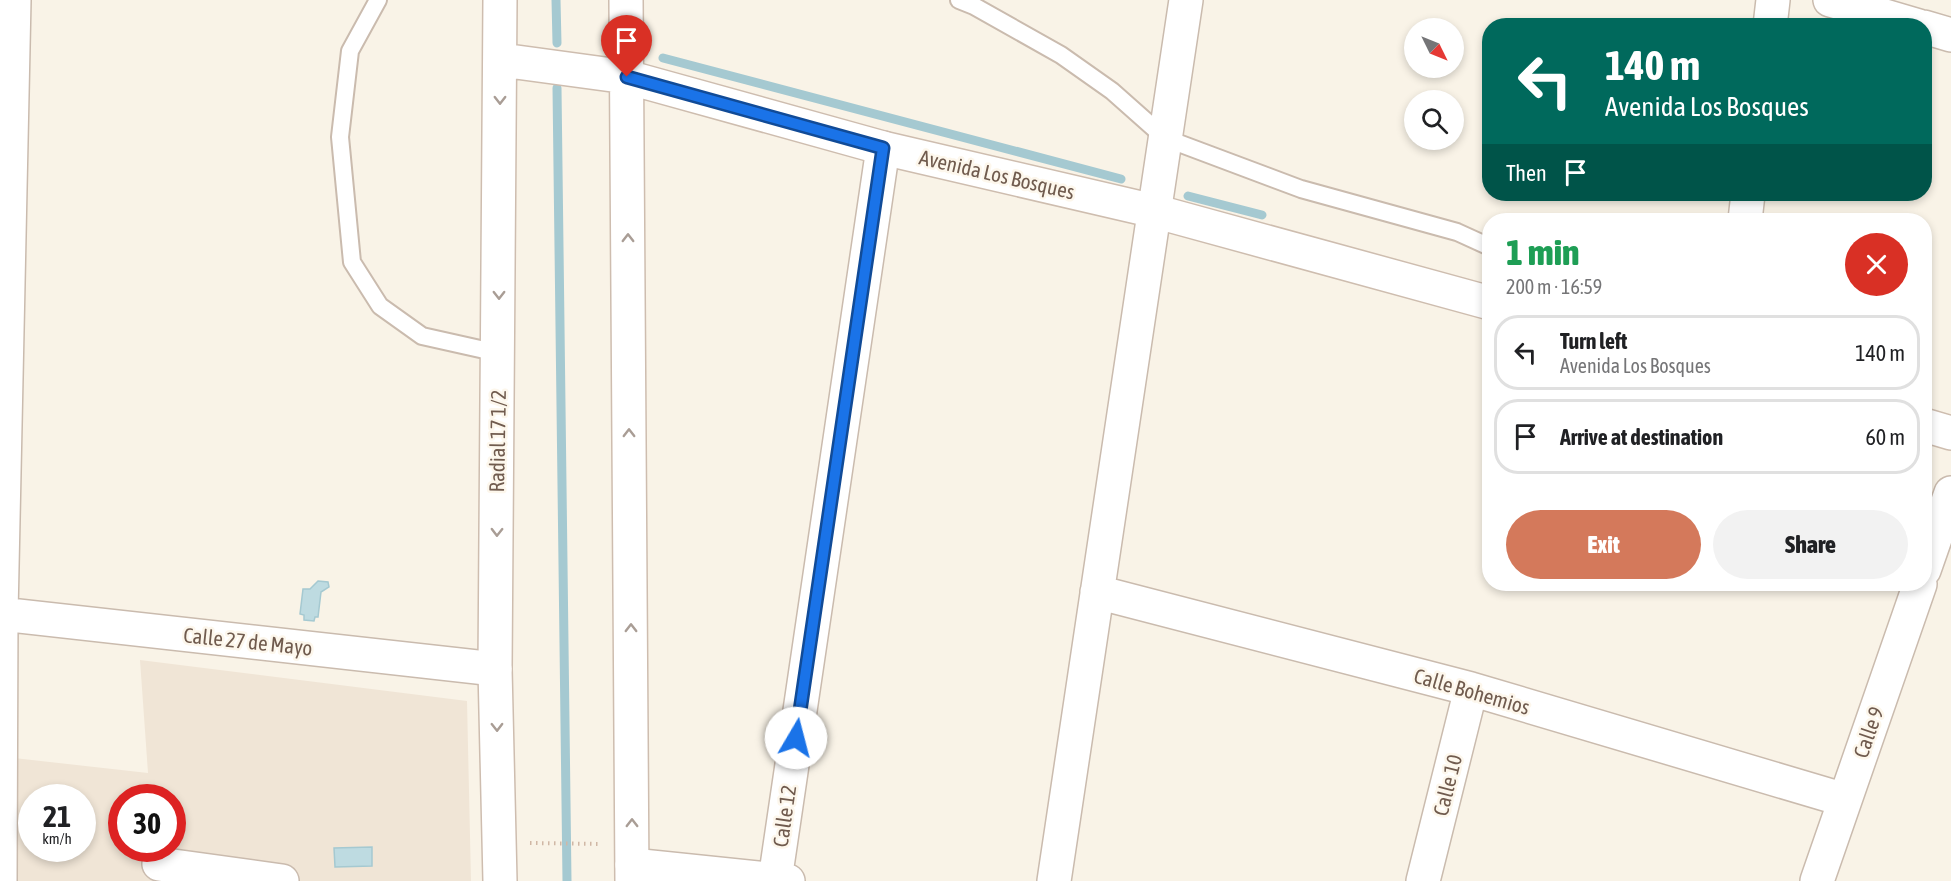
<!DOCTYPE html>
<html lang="en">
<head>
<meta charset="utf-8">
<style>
	:root { --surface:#fff; --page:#f2f2f2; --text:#202124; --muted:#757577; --line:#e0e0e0; --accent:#d4795b }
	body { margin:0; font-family:"Asap Condensed",sans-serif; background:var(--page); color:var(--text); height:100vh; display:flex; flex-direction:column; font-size:22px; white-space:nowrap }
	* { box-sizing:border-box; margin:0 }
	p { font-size:20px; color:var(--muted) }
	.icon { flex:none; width:33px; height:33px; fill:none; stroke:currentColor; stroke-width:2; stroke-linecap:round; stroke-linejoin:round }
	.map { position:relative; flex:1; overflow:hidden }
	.side { position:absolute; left:1482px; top:213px; width:450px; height:378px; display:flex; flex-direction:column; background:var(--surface); border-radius:24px; box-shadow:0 3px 9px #0003 }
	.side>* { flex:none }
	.top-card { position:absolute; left:1482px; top:18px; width:450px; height:183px; border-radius:24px; box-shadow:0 3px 9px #0003; background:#00695c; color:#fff; overflow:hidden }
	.needle { width:39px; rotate:133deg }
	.buttons { position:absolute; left:1404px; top:18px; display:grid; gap:12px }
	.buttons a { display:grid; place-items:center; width:60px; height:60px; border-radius:50%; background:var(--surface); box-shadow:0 3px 9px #0003; font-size:30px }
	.speed { position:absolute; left:18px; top:784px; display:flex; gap:12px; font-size:30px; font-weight:700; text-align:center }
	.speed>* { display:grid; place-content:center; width:78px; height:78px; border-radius:50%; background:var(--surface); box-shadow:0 3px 9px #0003; line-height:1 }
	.speed small { font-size:15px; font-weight:400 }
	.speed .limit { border:9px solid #d22; background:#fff; color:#111 }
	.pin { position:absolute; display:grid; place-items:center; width:51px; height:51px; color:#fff; margin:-62px -26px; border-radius:50% 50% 50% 0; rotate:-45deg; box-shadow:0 0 6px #0007 }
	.pin .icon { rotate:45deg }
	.me { position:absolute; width:66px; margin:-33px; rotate:8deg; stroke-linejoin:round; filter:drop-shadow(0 0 4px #0008) }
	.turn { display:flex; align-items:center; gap:21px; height:126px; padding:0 24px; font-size:27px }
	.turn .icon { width:78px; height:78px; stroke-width:2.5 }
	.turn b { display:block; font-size:42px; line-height:51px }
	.then { display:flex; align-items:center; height:57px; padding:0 24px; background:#0003; gap:12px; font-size:22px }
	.round { display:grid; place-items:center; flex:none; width:63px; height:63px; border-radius:32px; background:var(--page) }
	.headline { display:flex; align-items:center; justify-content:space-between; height:102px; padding:0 24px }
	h1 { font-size:36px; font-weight:800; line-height:45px; color:#1e9e55 }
	.button { display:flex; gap:12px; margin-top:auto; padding:12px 24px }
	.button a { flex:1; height:69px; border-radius:36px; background:var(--accent); color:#fff; font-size:24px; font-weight:800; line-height:69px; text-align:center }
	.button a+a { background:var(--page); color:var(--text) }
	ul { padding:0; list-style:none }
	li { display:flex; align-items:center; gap:18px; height:75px; margin:0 12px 9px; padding:0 12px; border:3px solid var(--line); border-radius:24px }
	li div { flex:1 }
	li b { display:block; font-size:22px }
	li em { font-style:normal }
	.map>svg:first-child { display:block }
	.residential { fill:#f0e5d6; fill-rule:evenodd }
	.water { fill:#bedbe1; stroke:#a5c9d1; stroke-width:1.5 }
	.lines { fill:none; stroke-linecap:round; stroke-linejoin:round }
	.stream { stroke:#a5c9d1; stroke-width:9 }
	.lane-casing { stroke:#cabbae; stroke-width:20 }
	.street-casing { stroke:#cabbae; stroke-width:36 }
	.secondary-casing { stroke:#cebdaf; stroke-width:36 }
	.path { stroke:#d0b7a5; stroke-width:4; stroke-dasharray:1.5 4.5; stroke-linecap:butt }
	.lane { stroke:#fff; stroke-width:16 }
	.street { stroke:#fff; stroke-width:33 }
	.secondary { stroke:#fff; stroke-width:33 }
	.oneway { stroke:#a99d95 }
	.route-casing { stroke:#114b97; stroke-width:15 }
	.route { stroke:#1a73e8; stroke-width:10 }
	.labels { text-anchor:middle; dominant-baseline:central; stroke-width:5; stroke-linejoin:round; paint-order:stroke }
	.street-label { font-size:21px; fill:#705b4e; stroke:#fdf7ec }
</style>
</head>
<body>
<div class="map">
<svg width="1951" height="881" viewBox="0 0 1951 881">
	<rect width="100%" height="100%" fill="#f9f3e7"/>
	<!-- residential -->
	<path class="residential" d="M 140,660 L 467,701 L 471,881 L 18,881 L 14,758 L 148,773 ZM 32,798 L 82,798 L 82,849 L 32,849 ZM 122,798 L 172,798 L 172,849 L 122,849 Z"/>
	<!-- water -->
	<path class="water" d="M 318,581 L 328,582 L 329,587 L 321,592 L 318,617 L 315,617 L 314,621 L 304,620 L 304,615 L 300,614 L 303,589 L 310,589 Z
		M 372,847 L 372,866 L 335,867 L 334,848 Z"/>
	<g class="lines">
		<!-- stream -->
		<path class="stream" d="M 556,0 L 557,43
			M 663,58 L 1121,179
			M 557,88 L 567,881
			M 1188,196 L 1262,215"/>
		<!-- lane casing -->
		<g class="lane-casing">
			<path id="lane" d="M 378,0 L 350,51 L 340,137 L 352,262 L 380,306 L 422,336 L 498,353
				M 959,0 L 974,6 L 1061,55 L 1112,91 L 1165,138 L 1301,189 L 1457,232 L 1490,247"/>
		</g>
		<!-- street casing -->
		<g class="street-casing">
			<path id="street" d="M 1830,0 L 1919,26
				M 1770,26 L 1773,0
				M 1924,27 L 1951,35
				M 1745,220 L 1748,194
				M 1924,570 L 1951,493
				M 1097,592 L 1471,689 L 1845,800
				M 0,614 L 495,669
				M 159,864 L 282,881
				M 632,865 L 788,881
				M 775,880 L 883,148
				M 0,881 L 1,614 L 14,0
				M 1054,881 L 1186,0
				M 1423,881 L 1471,689
				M 1817,881 L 1920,584"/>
		</g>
		<!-- secondary casing -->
		<g class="secondary-casing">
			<path id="secondary" d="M 500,0 L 495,669 L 500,881
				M 626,0 L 632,881
				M 501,60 L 627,77 L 883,148 L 1154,211 L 1490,303
				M 1924,425 L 1951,433"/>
		</g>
		<!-- path -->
		<path class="path" d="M 530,843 L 601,844"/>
		<!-- lane -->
		<use href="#lane" class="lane"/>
		<!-- street -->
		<use href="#street" class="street"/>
		<!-- secondary -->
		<use href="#secondary" class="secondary"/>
	</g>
	<!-- one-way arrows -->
	<defs><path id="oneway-chevron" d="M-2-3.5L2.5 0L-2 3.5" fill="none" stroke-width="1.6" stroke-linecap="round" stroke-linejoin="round" transform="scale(1.5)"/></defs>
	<g class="oneway">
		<use href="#oneway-chevron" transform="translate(500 100) rotate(90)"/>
		<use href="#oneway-chevron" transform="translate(628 238) rotate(-90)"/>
		<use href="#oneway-chevron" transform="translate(499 295) rotate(90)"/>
		<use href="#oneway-chevron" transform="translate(629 433) rotate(-90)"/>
		<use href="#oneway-chevron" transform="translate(497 532) rotate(91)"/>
		<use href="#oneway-chevron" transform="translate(631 628) rotate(-90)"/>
		<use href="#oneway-chevron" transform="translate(497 727) rotate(89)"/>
		<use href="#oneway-chevron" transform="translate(632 823) rotate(-90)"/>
	</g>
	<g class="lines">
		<!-- route casing -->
		<g class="route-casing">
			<path id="route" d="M 627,77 L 883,148 L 796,738"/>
		</g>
		<!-- route -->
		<use href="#route" class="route"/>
	</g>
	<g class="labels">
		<!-- street labels -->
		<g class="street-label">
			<text transform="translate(997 174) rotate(13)">Avenida Los Bosques</text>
			<text transform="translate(497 441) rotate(-89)">Radial 17 1/2</text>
			<text transform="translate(248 641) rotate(6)">Calle 27 de Mayo</text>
			<text transform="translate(1472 691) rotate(16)">Calle Bohemios</text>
			<text transform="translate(1868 732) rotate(-71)">Calle 9</text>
			<text transform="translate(1447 785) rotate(-76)">Calle 10</text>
			<text transform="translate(784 816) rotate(-82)">Calle 12</text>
		</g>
	</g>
</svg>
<div class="buttons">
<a><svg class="needle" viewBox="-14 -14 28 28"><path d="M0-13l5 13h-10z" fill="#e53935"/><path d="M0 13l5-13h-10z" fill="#757577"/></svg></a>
<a><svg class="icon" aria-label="search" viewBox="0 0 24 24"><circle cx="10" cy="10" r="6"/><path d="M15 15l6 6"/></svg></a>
</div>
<div class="speed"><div>21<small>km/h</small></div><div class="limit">30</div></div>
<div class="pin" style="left:627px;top:77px;background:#d93025"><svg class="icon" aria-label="arrive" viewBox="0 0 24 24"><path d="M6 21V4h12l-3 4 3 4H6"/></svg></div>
<svg class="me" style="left:796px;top:738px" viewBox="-20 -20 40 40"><circle r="19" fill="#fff"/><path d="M0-13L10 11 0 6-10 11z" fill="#1a73e8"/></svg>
<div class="top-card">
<div class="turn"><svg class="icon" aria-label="left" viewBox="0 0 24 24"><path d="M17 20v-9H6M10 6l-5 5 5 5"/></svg><div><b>140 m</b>Avenida Los Bosques</div></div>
<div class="then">Then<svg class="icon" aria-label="arrive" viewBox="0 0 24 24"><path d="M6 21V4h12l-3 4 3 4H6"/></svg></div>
</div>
<section class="side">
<div class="headline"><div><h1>1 min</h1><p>200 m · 16:59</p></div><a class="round" style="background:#d93025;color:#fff"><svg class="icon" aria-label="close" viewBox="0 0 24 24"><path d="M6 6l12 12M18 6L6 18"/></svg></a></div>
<ul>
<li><svg class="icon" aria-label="left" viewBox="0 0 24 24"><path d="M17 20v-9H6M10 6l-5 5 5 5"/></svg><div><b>Turn left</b><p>Avenida Los Bosques</p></div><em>140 m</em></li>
<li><svg class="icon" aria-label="arrive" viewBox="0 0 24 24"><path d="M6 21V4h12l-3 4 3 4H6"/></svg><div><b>Arrive at destination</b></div><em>60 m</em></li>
</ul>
<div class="button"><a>Exit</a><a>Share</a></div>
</section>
</div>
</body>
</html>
